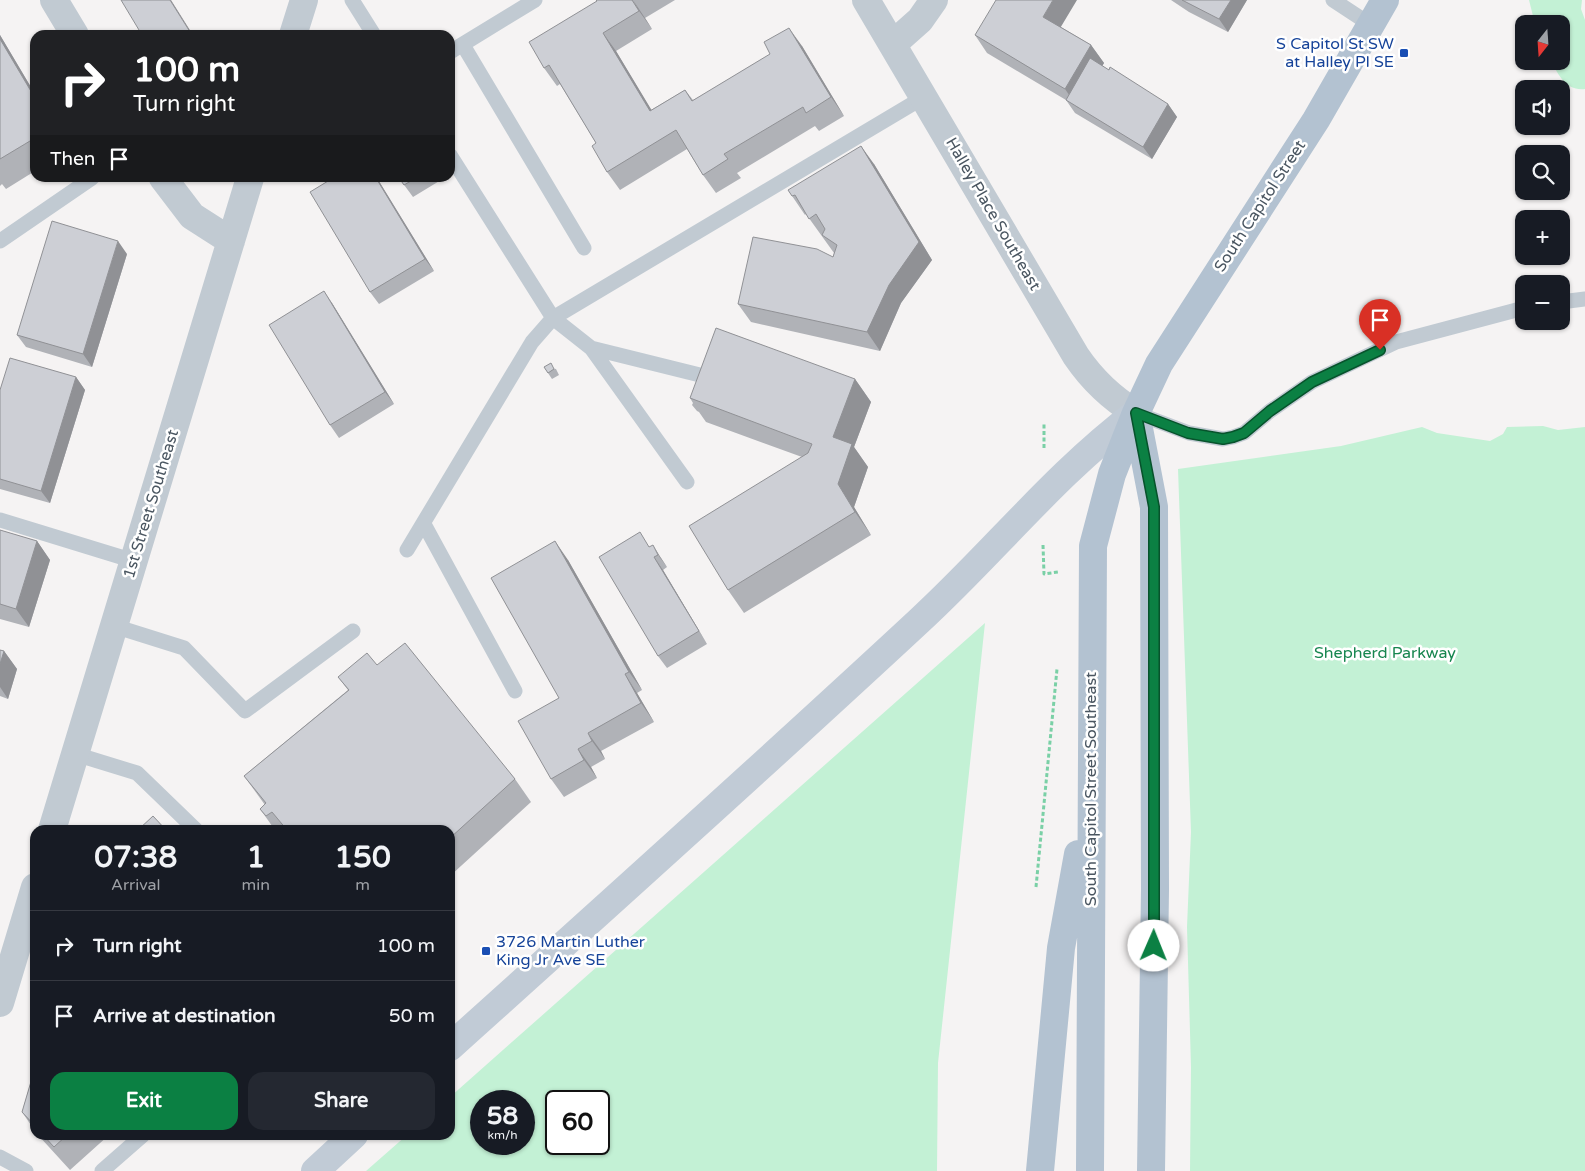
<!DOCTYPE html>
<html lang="en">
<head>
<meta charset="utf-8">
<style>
	:root { --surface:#171b24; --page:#242831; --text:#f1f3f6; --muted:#9ea1a6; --line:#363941; --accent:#0b8043 }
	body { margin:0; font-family:"Varela Round",sans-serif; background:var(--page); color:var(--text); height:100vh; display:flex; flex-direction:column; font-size:19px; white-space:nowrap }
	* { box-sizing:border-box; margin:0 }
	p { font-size:16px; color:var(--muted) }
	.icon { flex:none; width:28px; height:28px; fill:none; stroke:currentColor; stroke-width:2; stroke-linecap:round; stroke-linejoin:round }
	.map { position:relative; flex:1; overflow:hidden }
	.side { position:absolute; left:30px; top:825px; width:425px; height:315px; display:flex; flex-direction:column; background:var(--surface); border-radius:15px; box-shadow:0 1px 4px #0004 }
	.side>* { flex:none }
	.banner { position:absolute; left:30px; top:30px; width:425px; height:152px; border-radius:15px; box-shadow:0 1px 4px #0004; background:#202124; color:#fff; overflow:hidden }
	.needle { width:32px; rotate:197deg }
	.controls { position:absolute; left:1515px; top:15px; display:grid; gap:10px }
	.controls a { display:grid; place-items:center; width:55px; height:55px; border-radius:10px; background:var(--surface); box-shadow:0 1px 4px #0004; font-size:25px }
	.speed { position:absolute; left:470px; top:1090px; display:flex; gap:10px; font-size:25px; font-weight:700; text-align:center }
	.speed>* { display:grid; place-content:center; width:65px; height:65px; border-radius:50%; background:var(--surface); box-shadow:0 1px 4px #0004; line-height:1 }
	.speed small { font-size:12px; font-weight:400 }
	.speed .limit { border:2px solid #111; border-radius:8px; background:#fff; color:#111 }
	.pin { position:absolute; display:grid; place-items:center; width:42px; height:42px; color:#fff; margin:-51px -21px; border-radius:50% 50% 50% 0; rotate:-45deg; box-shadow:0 0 5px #0007 }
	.pin .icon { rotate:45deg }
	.me { position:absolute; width:55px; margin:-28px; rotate:1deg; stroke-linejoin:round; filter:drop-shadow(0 0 4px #0008) }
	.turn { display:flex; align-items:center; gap:18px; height:105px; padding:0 20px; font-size:22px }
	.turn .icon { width:65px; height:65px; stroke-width:2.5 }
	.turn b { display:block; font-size:35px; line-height:42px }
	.then { display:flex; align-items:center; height:48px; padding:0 20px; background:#0003; gap:10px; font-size:19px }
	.eta { display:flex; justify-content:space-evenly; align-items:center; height:85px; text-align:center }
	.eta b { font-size:30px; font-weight:800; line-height:35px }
	.cta { display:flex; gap:10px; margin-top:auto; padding:10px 20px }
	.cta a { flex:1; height:58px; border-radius:15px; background:var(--accent); color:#fff; font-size:20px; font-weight:800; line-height:58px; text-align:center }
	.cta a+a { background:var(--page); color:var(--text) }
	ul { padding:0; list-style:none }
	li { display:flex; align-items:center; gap:15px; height:70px; padding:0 20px; border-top:1px solid var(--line) }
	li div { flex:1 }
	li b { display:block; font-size:19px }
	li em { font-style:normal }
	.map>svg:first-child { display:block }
	.green { fill:#c3f1d5; fill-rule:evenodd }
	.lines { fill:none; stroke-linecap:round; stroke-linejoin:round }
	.path { stroke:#7ad0a6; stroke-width:3; stroke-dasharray:4 2.5; stroke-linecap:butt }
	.lane { stroke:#c1cad2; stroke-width:15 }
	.street { stroke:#c1cad2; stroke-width:28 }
	.secondary { stroke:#c1cbd6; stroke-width:28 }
	.primary { stroke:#b3c2d1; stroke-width:28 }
	.wall { fill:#b0b2b7 }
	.shaded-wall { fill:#909195 }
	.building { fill:#cdcfd5; stroke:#909195 }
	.route-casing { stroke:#07532c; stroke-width:12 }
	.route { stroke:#0b8043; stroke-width:9 }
	.transit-dot { fill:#1a4fb4; stroke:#fff; stroke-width:2 }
	.labels { text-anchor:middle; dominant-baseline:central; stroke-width:5; stroke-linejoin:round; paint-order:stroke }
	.transit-label { font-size:16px; fill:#164399; stroke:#fff; text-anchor:end }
	.street-label { font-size:16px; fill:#4a5661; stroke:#fff }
	.park-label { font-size:16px; fill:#17864f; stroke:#fff }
</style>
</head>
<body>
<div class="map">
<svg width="1585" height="1171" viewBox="0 0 1585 1171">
	<rect width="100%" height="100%" fill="#f5f3f3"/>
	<!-- green -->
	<path class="green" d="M 1529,0 L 1582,0 L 1581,9 L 1585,20 L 1585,89 C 1566,91 1559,76 1551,61 L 1561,61 L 1561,24 L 1535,24 Z
		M 1543,426 L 1558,430 L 1585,427 L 1585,1171 L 1190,1171 L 1191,1067 L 1187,927 L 1191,832 L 1178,469 L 1341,446 L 1422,427 L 1437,433 L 1490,441 L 1503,434 L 1507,427 Z
		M 985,623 L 938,1063 L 937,1171 L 366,1171 L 407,1135 L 450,1135 L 450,1097 ZM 481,1101 L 524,1101 L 524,1144 L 481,1144 ZM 556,1101 L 599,1101 L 599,1144 L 556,1144 Z"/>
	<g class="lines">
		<!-- path -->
		<path class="path" d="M 1044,448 L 1044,423
			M 1043,545 L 1044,574 L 1058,572 L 1059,574
			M 1036,887 L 1057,669"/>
		<!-- lane -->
		<path class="lane" d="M 352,0 L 374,35
			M 1333,0 L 1371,25
			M 463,45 L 584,248
			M 450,52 L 535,0
			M 450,155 L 553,318 L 924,97
			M 0,241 L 92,178
			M 1561,302 L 1585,299
			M 591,348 L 712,378
			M 1136,413 L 1189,433 L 1223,439 L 1233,437 L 1244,433 L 1270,411 L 1312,382 L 1396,342 L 1524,308
			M 0,520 L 134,561
			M 424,524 L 515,691
			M 407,550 L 532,342 L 553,318 L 591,348 L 687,482
			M 114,626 L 184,648 L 245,711 L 353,631
			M 75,754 L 137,773 L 196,830
			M 0,1157 L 26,1171
			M 102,1171 L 143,1135"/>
		<!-- street -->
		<path class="street" d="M 54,0 L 75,35
			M 866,0 L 1076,356 C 1093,381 1111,398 1136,413
			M 293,35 L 304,0
			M 893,44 L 920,20 L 934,0
			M 163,178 L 192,216 L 231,241
			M 52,830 L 250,178
			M 0,1003 L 35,887"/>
		<!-- secondary -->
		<path class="secondary" d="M 450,1047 C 607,906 764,765 919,621 C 993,553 1055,474 1136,413
			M 315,1171 L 354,1135"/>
		<!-- primary -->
		<path class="primary" d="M 1136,413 L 1154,507 L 1155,890 L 1151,1171
			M 1040,1171 L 1061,948 L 1078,854
			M 1090,1171 L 1093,546 L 1112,474 L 1136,413 L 1159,364 L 1316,120 L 1385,0"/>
	</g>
	<!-- wall -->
	<path class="wall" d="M 596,0 L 675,0 L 645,18 L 652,29 L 616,51 L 651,110 L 685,90 L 693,100 L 802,46 L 844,116 L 819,131 L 815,126 L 737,173 L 741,178 L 716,193 L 703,175 L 687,149 L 620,190 L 607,172 L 596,143 L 560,84 L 557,86 L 544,68 L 597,1 Z
		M 1171,0 L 1247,0 L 1228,32 L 1189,12 Z
		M 1061,27 L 1091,45 L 1104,63 L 1102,66 L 1168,104 L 1177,117 L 1152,159 L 1075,113 L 1066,100 L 987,53 L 975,35 Z
		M 0,35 L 35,94 L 35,171 L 6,189 L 2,184 L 0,186 Z
		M 874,164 L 932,260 L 901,303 L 880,351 L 751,322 L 738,304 L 833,257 L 834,253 L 806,214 L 805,215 L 788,190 Z
		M 333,178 L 377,178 L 434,271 L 379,304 L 370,292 Z
		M 399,178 L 439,178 L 441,180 L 413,197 Z
		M 127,254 L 92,367 L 26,347 L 17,335 Z
		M 332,303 L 394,404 L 339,438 L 330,425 Z
		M 544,367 L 556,369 L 559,375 L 552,379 Z
		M 76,377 L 85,390 L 50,503 L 0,489 L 0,390 Z
		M 855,379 L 871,402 L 854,447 L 868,467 L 854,507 L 871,535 L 744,613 L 728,590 L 802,457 L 706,422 L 699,412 L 697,411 L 692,405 L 693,403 L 690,398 Z
		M 0,530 L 37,541 L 50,560 L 29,627 L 0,619 Z
		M 650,547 L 661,558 L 667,567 L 663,570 L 707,644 L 667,668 L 658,656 Z
		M 568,560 L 642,690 L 637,693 L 654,722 L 601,751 L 605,759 L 591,767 L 597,778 L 564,797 L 551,779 L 559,698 Z
		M 0,650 L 4,651 L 17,669 L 8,699 L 0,696 Z
		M 377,665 L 515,779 L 531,802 L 450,876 L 450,830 L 275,830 L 260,809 L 265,805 L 244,776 L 348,690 L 338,677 Z
		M 35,1068 L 35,1131 L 22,1112 Z
		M 38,1135 L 109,1135 L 70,1170 Z"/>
	<!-- shaded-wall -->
	<path class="shaded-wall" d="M 170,0 L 171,0 L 193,35 L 192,35 Z
		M 633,0 L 645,18 L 652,29 L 639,11 Z
		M 1053,0 L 1077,0 L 1056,35 L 1043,17 Z
		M 1231,0 L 1247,0 L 1228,32 L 1219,19 Z
		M 789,28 L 802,46 L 844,116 L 831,97 Z
		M 603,33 L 616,51 L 663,129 L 650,111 Z
		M 0,35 L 35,94 L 35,98 L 0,39 Z
		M 1091,45 L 1104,63 L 1078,108 L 1065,89 Z
		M 1168,104 L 1177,117 L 1152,159 L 1143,147 Z
		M 861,146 L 874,164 L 932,260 L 901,303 L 880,351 L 867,332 Z
		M 376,178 L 377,178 L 434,271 L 425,259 Z
		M 118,241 L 127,254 L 92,367 L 83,354 Z
		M 324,291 L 332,303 L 394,404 L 385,392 Z
		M 76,377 L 85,390 L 50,503 L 41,491 Z
		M 855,379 L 871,402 L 854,447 L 868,467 L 854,507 L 871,535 L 855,512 L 838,484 L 833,437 Z
		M 37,541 L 50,560 L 29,627 L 16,609 Z
		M 555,541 L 568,560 L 642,690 L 629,672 Z
		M 653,545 L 661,558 L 667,567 L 658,555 Z
		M 654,557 L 663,570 L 707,644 L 699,631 Z
		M 4,651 L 17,669 L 8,699 L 0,687 L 0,664 Z
		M 625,674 L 637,693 L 654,722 L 641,703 Z
		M 588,733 L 601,751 L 605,759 L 592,741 Z
		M 578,749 L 591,767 L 597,778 L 584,760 Z"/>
	<!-- building -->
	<path class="building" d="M 121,0 L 170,0 L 192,35 L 142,35 Z
		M 596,0 L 632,0 L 639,11 L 603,33 L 650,111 L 685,90 L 692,101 L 770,54 L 764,42 L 789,28 L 831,97 L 806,113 L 803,107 L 724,154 L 728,159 L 703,175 L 676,130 L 607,172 L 592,146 L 596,143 L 549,65 L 544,68 L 529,42 L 597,1 Z
		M 996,0 L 1053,0 L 1043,17 L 1091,45 L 1065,89 L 975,35 Z
		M 1182,0 L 1231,0 L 1219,19 Z
		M 0,39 L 35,98 L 35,138 L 0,159 Z
		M 1090,58 L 1109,70 L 1110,67 L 1168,104 L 1143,147 L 1066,100 Z
		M 861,146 L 919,242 L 889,285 L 867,332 L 738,304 L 753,237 L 817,249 L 833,257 L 837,245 L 822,235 L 825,229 L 816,214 L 809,219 L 795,195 L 792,196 L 788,190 Z
		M 333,178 L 376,178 L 425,259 L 370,292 L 310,192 Z
		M 399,178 L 416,178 L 404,185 Z
		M 52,221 L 118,241 L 83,354 L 17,335 Z
		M 324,291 L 385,392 L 330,425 L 269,325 Z
		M 716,328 L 855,379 L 833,437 L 852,444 L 838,484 L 855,512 L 728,590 L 689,526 L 808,453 L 812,444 L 690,398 Z
		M 10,358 L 76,377 L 41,491 L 0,479 L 0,390 Z
		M 551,363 L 554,369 L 548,373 L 544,367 Z
		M 0,530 L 37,541 L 16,609 L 0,604 Z
		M 640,532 L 649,547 L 653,545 L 658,555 L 654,557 L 699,631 L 658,656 L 599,557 Z
		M 555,541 L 629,672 L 625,674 L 641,703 L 588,733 L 592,741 L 578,749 L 584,760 L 551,779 L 518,721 L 559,698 L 491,578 Z
		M 405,643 L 515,779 L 450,838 L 450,830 L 287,830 L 272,812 L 266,816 L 260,809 L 266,803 L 244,776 L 349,690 L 338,677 L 367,653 L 377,665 Z
		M 0,650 L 4,651 L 0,664 Z
		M 153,816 L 166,830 L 138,830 Z
		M 35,1068 L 35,1126 L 22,1112 Z
		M 43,1135 L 67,1135 L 54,1147 Z"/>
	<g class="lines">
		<!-- route casing -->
		<g class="route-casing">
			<path id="route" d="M 1154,946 L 1154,507 L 1136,413 L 1188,433 L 1223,439 L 1233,437 L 1244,433 L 1270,411 L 1312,382 L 1380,350"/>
		</g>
		<!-- route -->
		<use href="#route" class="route"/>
	</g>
	<!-- markers -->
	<g class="transit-dot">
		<rect x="1399" y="48" width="10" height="10" rx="2.5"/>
		<rect x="481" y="946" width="10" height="10" rx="2.5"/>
	</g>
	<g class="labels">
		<!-- transit labels -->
		<g class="transit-label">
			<text x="1394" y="44">S Capitol St SW<tspan x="1394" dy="18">at Halley Pl SE</tspan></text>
			<text x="496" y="942" text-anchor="start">3726 Martin Luther<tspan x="496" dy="18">King Jr Ave SE</tspan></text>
		</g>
		<!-- street labels -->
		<g class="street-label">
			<text transform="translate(1260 206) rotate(-57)">South Capitol Street</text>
			<text transform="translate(993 214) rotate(60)">Halley Place Southeast</text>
			<text transform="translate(151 504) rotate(-73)">1st Street Southeast</text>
			<text transform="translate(1091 789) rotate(-90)">South Capitol Street Southeast</text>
		</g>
		<!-- park labels -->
		<g class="park-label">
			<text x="1385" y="653">Shepherd Parkway</text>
		</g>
	</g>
</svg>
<div class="controls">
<a><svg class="needle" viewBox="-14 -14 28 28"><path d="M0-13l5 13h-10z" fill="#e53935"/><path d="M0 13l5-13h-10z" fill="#9ea1a6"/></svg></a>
<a><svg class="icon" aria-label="sound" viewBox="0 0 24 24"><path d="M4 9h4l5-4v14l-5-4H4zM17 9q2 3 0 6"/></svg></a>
<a><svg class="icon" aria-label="search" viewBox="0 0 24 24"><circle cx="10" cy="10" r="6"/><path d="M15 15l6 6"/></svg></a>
<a>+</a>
<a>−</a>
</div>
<div class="speed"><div>58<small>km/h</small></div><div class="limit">60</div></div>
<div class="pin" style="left:1380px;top:350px;background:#d93025"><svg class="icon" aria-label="arrive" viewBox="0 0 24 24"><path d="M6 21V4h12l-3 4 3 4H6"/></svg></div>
<svg class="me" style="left:1154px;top:946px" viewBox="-20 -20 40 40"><circle r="19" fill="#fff"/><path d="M0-13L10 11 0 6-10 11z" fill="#0b8043"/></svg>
<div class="banner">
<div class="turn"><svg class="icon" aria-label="right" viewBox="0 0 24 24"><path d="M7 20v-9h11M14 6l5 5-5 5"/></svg><div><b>100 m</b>Turn right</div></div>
<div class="then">Then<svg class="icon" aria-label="arrive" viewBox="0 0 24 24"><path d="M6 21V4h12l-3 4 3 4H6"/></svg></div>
</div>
<section class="side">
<div class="eta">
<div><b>07:38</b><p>Arrival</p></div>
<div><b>1</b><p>min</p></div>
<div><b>150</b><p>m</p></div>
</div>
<ul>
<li><svg class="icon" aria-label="right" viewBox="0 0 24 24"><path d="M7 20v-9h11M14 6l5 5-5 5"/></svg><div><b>Turn right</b></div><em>100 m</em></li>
<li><svg class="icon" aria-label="arrive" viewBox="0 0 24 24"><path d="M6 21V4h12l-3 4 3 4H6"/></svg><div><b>Arrive at destination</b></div><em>50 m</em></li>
</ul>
<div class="cta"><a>Exit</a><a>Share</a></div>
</section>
</div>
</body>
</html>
